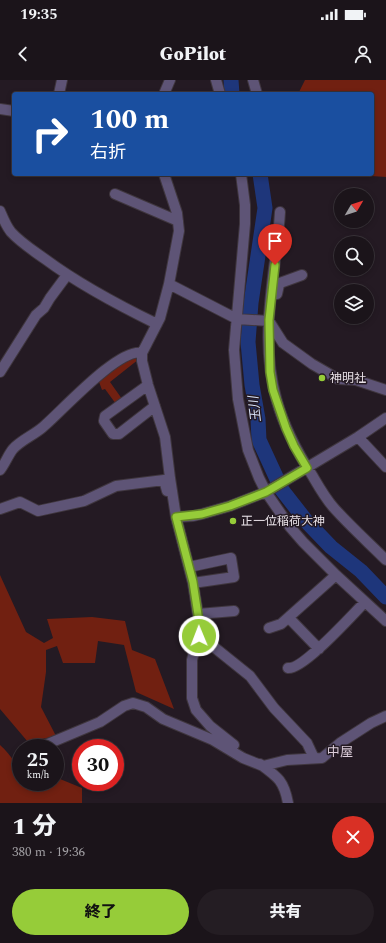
<!DOCTYPE html>
<html lang="ja">
<head>
<meta charset="utf-8">
<style>
	:root { --surface:#1b141a; --page:#241d23; --text:#f1f3f6; --muted:#a09ea2; --line:#393339; --accent:#96cc39 }
	body { margin:0; font-family:Spectral,"Noto Sans JP",serif; background:var(--page); color:var(--text); height:100vh; display:flex; flex-direction:column; font-size:15px; white-space:nowrap }
	* { box-sizing:border-box; margin:0 }
	p { font-size:13px; color:var(--muted) }
	.icon { flex:none; width:22px; height:22px; fill:none; stroke:currentColor; stroke-width:2; stroke-linecap:round; stroke-linejoin:round }
	.map { position:relative; height:723px; overflow:hidden }
	.drawer { display:flex; flex-direction:column; background:var(--surface); flex:1 }
	.drawer>* { flex:none }
	.banner { position:absolute; left:12px; top:12px; width:362px; height:84px; border-radius:4px; box-shadow:0 2px 6px #0003,0 0 0 1px var(--line); background:#1a4fa0; color:#fff; overflow:hidden }
	.needle { width:26px; rotate:51deg }
	.buttons { position:absolute; left:334px; top:108px; display:grid; gap:8px }
	.buttons a { display:grid; place-items:center; width:40px; height:40px; border-radius:50%; background:var(--surface); box-shadow:0 2px 6px #0003,0 0 0 1px var(--line); font-size:20px }
	.speed { position:absolute; left:12px; top:659px; display:flex; gap:8px; font-size:20px; font-weight:700; text-align:center }
	.speed>* { display:grid; place-content:center; width:52px; height:52px; border-radius:50%; background:var(--surface); box-shadow:0 2px 6px #0003,0 0 0 1px var(--line); line-height:1 }
	.speed small { font-size:10px; font-weight:400 }
	.speed .limit { border:6px solid #d22; background:#fff; color:#111 }
	.pin { position:absolute; display:grid; place-items:center; width:34px; height:34px; color:#fff; margin:-41px -17px; border-radius:50% 50% 50% 0; rotate:-45deg; box-shadow:0 0 4px #0007 }
	.pin .icon { rotate:45deg }
	.me { position:absolute; width:44px; margin:-22px; rotate:359deg; stroke-linejoin:round; filter:drop-shadow(0 0 3px #0008) }
	.turn { display:flex; align-items:center; gap:14px; height:84px; padding:0 12px; font-size:18px }
	.turn .icon { width:52px; height:52px; stroke-width:2.5 }
	.turn b { display:block; font-size:28px; line-height:34px }
	.round { display:grid; place-items:center; flex:none; width:42px; height:42px; border-radius:21px; background:var(--page) }
	.head { display:flex; align-items:center; justify-content:space-between; height:68px; padding:0 12px }
	h1 { font-size:24px; font-weight:800; line-height:30px }
	.button { display:flex; gap:8px; margin-top:auto; padding:8px 12px }
	.button a { flex:1; height:46px; border-radius:24px; background:var(--accent); color:#111; font-size:16px; font-weight:800; line-height:46px; text-align:center }
	.button a+a { background:var(--page); color:var(--text) }
	.status { display:flex; justify-content:space-between; align-items:center; height:28px; padding:0 20px; background:var(--surface); direction:ltr }
	.status svg { height:11px; fill:currentColor }
	header { display:flex; justify-content:space-between; align-items:center; height:52px; padding:0 12px; background:var(--surface); font-size:18px; font-weight:800 }
	.map>svg:first-child { display:block }
	.green { fill:#712011 }
	.lines { fill:none; stroke-linecap:round; stroke-linejoin:round }
	.river { stroke:#1e367b; stroke-width:15 }
	.minor-casing { stroke:#3f363e; stroke-width:12 }
	.minor { stroke:#5e5476; stroke-width:10 }
	.route-casing { stroke:#628525; stroke-width:10 }
	.route { stroke:#96cc39; stroke-width:7 }
	.poi-dot { fill:#96cc39; stroke:#241a23; stroke-width:1.5 }
	.labels { text-anchor:middle; dominant-baseline:central; stroke-width:3; stroke-linejoin:round; paint-order:stroke }
	.poi-label { font-size:12px; fill:#e8e1e7; stroke:#241a23; text-anchor:start }
	.water-label { font-size:13px; font-style:italic; fill:#d6e0f5; stroke:#241a23 }
	.neighbourhood-label { font-size:13px; fill:#dccdda; stroke:#241a23 }
</style>
</head>
<body>
<div class="status"><b>19:35</b><svg viewBox="0 0 49 12"><path d="M0 12V9h3v3zM5 12V6h3v6zM10 12V3h3v9zM15 12V0h3v12zM26 1h20v11H26zM47 4h2v5h-2z"/></svg></div>
<header><svg class="icon" aria-label="back" viewBox="0 0 24 24"><path d="M15 5l-7 7 7 7"/></svg>GoPilot<svg class="icon" aria-label="person" viewBox="0 0 24 24"><circle cx="12" cy="8" r="4"/><path d="M4 21q1-7 8-7t8 7"/></svg></header>
<div class="map">
<svg width="386" height="723" viewBox="0 0 386 723">
	<rect width="100%" height="100%" fill="#241a23"/>
	<!-- green -->
	<path class="green" d="M 305,0 L 386,0 L 386,97 L 341,94 L 372,94 L 372,14 L 298,14 Z
		M 137,275 L 138,280 L 134,283 L 110,302 L 122,319 L 116,324 L 105,309 L 102,310 L 98,299 Z
		M 0,495 L 26,552 L 44,563 L 53,558 L 47,539 L 92,537 L 125,541 L 132,570 L 155,579 L 174,629 L 136,612 L 124,565 L 98,561 L 95,583 L 63,583 L 57,566 L 46,570 L 46,592 L 41,627 L 56,656 L 28,662 L 0,629 Z
		M 0,665 C 10,674 21,688 21,702 L 55,702 L 55,699 L 60,699 L 82,708 L 82,723 L 0,723 Z"/>
	<g class="lines">
		<!-- river -->
		<path class="river" d="M 231,0 L 232,14
			M 260,94 L 265,128 L 251,223 L 248,262 L 252,305 L 258,339 L 259,360 L 282,410 L 307,442 L 331,467 L 361,491 L 386,517"/>
		<!-- minor casing -->
		<g class="minor-casing">
			<path id="minor" d="M 216,0 L 220,14
				M 253,0 L 257,14
				M 59,14 L 62,0
				M 164,14 L 170,0
				M 0,29 L 14,31
				M 164,94 L 177,133 L 179,151 L 169,204
				M 241,94 L 245,125 L 245,144 L 234,270 L 238,319 L 248,370 L 259,398 L 266,412 L 290,447 L 303,462 L 336,495 L 386,541
				M 115,114 L 178,141
				M 0,131 C 3,138 6,146 11,152 C 21,163 34,171 45,179 C 80,205 118,225 157,244
				M 280,132 C 278,167 271,202 269,238 C 265,299 279,344 312,395 C 319,407 325,418 334,428 C 350,446 369,463 386,480
				M 277,214 L 279,205 L 280,203 L 302,195
				M 0,292 L 36,235 L 44,228 L 50,218 L 67,195
				M 148,305 L 105,336 L 104,341 L 113,354 L 119,354 L 155,326
				M 386,310 L 356,300 L 338,299 L 312,284 L 283,263 L 269,241 L 237,239 L 169,204 L 160,238 L 142,273 L 142,281 L 148,305 L 165,357 L 170,398 L 176,437 L 193,436 L 202,434 L 230,426 L 266,412 L 358,357 L 386,338
				M 358,357 L 386,387
				M 0,390 C 5,384 8,375 13,369 C 21,360 34,355 43,347 C 61,332 119,267 142,273
				M 0,429 L 20,422 L 38,431 L 84,421 L 116,406 L 164,400 L 167,411
				M 176,437 L 193,503 L 200,548 L 192,580 L 192,618 L 196,630 L 210,646 L 234,665
				M 189,487 L 231,478 L 234,497 L 193,503
				M 198,534 L 234,531
				M 289,538 L 319,569
				M 269,548 L 281,544 L 336,495
				M 199,555 L 250,596 L 274,628 L 307,663 L 314,678
				M 288,588 C 303,590 352,535 365,522
				M 38,668 L 100,642 L 124,626 L 133,623 L 146,627 L 163,639 L 213,660 L 243,678 L 263,686 L 287,680 L 322,678 L 340,663 L 371,643 L 386,636
				M 260,684 C 278,697 284,701 288,723"/>
		</g>
		<!-- minor -->
		<use href="#minor" class="minor"/>
	</g>
	<g class="lines">
		<!-- route casing -->
		<g class="route-casing">
			<path id="route" d="M 199,556 L 200,548 L 193,502 L 176,437 L 202,434 L 230,426 L 266,412 L 307,388 L 294,366 L 286,348 L 273,310 L 270,292 L 269,240 L 275,185"/>
		</g>
		<!-- route -->
		<use href="#route" class="route"/>
	</g>
	<!-- markers -->
	<g class="poi-dot">
		<circle cx="322" cy="298" r="4"/>
		<circle cx="233" cy="441" r="4"/>
	</g>
	<g class="labels">
		<!-- poi labels -->
		<g class="poi-label">
			<text x="330" y="298">神明社</text>
			<text x="241" y="441">正一位稲荷大神</text>
		</g>
		<!-- water labels -->
		<g class="water-label">
			<text transform="translate(255 329) rotate(-97)">玉川</text>
		</g>
		<!-- neighbourhood labels -->
		<g class="neighbourhood-label">
			<text x="340" y="672">中屋</text>
		</g>
	</g>
</svg>
<div class="buttons">
<a><svg class="needle" viewBox="-14 -14 28 28"><path d="M0-13l5 13h-10z" fill="#e53935"/><path d="M0 13l5-13h-10z" fill="#a09ea2"/></svg></a>
<a><svg class="icon" aria-label="search" viewBox="0 0 24 24"><circle cx="10" cy="10" r="6"/><path d="M15 15l6 6"/></svg></a>
<a><svg class="icon" aria-label="layers" viewBox="0 0 24 24"><path d="M12 4l9 5-9 5-9-5zM3 14l9 5 9-5"/></svg></a>
</div>
<div class="speed"><div>25<small>km/h</small></div><div class="limit">30</div></div>
<div class="pin" style="left:275px;top:185px;background:#d93025"><svg class="icon" aria-label="arrive" viewBox="0 0 24 24"><path d="M6 21V4h12l-3 4 3 4H6"/></svg></div>
<svg class="me" style="left:199px;top:556px" viewBox="-20 -20 40 40"><circle r="17" fill="#96cc39" stroke="#fff" stroke-width="3"/><path d="M0-11L8 9 0 5-8 9z" fill="#fff"/></svg>
<div class="banner">
<div class="turn"><svg class="icon" aria-label="right" viewBox="0 0 24 24"><path d="M7 20v-9h11M14 6l5 5-5 5"/></svg><div><b>100 m</b>右折</div></div>
</div>
</div>
<section class="drawer">
<div class="head"><div><h1>1 分</h1><p>380 m · 19:36</p></div><a class="round" style="background:#d93025;color:#fff"><svg class="icon" aria-label="close" viewBox="0 0 24 24"><path d="M6 6l12 12M18 6L6 18"/></svg></a></div>
<div class="button"><a>終了</a><a>共有</a></div>
</section>
</body>
</html>
